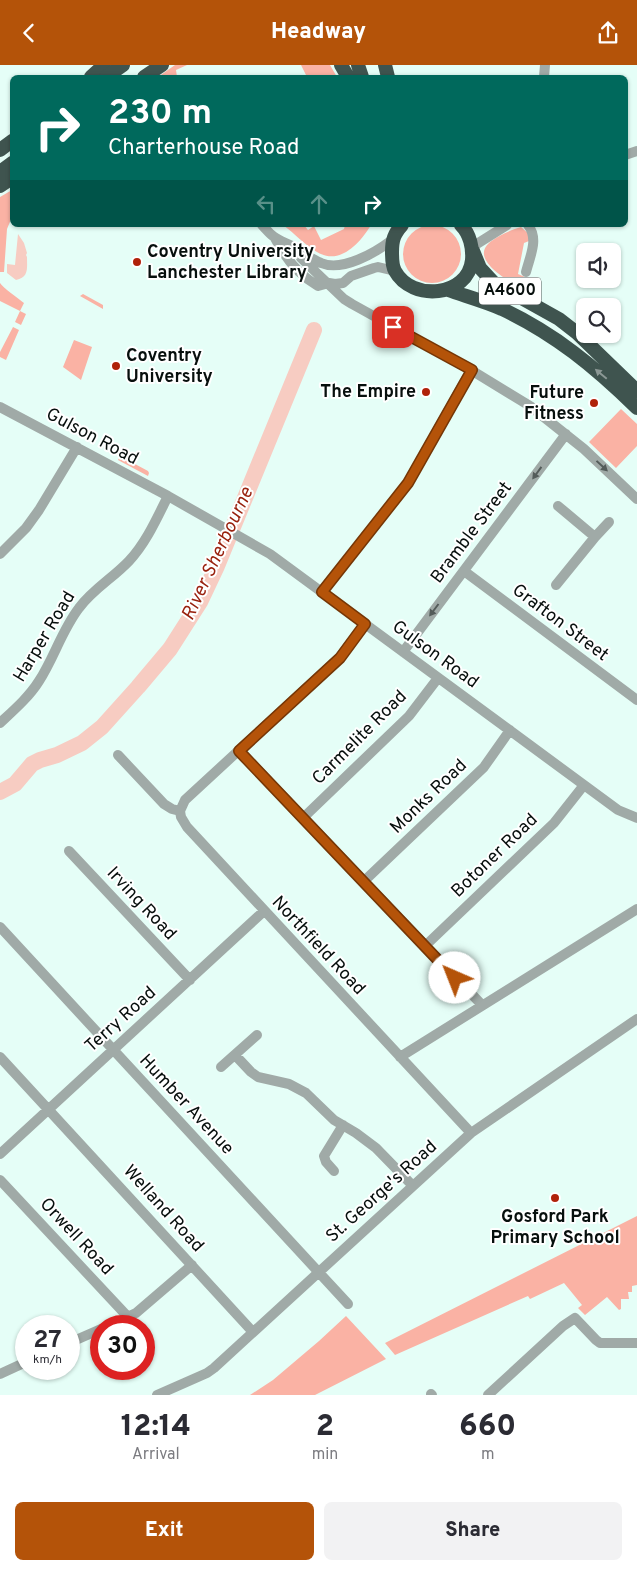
<!DOCTYPE html>
<html lang="en">
<head>
<meta charset="utf-8">
<style>
	:root { --surface:#fff; --page:#f2f2f3; --text:#2b2b33; --muted:#7c7c81; --accent:#b45309 }
	body { margin:0; font-family:Overpass,sans-serif; background:var(--page); color:var(--text); height:100vh; display:flex; flex-direction:column; font-size:19px; white-space:nowrap }
	* { box-sizing:border-box; margin:0 }
	p { font-size:16px; color:var(--muted) }
	.icon { flex:none; width:28px; height:28px; fill:none; stroke:currentColor; stroke-width:2; stroke-linecap:round; stroke-linejoin:round }
	.map { position:relative; height:1330px; overflow:hidden }
	.sheet { display:flex; flex-direction:column; background:var(--surface); flex:1 }
	.sheet>* { flex:none }
	.top-card { position:absolute; left:10px; top:10px; width:618px; height:152px; border-radius:8px; box-shadow:0 1px 4px #0004; background:#00695c; color:#fff; overflow:hidden }
	.buttons { position:absolute; left:576px; top:178px; display:grid; gap:10px }
	.buttons a { display:grid; place-items:center; width:45px; height:45px; border-radius:8px; background:var(--surface); box-shadow:0 1px 4px #0004; font-size:25px }
	.speed { position:absolute; left:15px; top:1250px; display:flex; gap:10px; font-size:25px; font-weight:700; text-align:center }
	.speed>* { display:grid; place-content:center; width:65px; height:65px; border-radius:50%; background:var(--surface); box-shadow:0 1px 4px #0004; line-height:1 }
	.speed small { font-size:12px; font-weight:400 }
	.speed .limit { border:8px solid #d22; background:#fff; color:#111 }
	.pin { position:absolute; display:grid; place-items:center; width:42px; height:42px; color:#fff; margin:-21px; border-radius:10px; box-shadow:0 2px 8px #0006 }
	.me { position:absolute; width:55px; margin:-28px; rotate:316deg; stroke-linejoin:round; filter:drop-shadow(0 0 4px #0008) }
	.turn { display:flex; align-items:center; gap:18px; height:105px; padding:0 15px; font-size:22px }
	.turn .icon { width:65px; height:65px; stroke-width:2.5 }
	.turn b { display:block; font-size:35px; line-height:42px }
	.lanes { display:flex; align-items:center; height:48px; padding:0 15px; background:#0003; justify-content:center; gap:25px; direction:ltr }
	.lanes .off { opacity:.35 }
	.eta { display:flex; justify-content:space-evenly; align-items:center; height:85px; text-align:center }
	.eta b { font-size:30px; font-weight:800; line-height:35px }
	.primary-button { display:flex; gap:10px; margin-top:auto; padding:10px 15px }
	.primary-button a { flex:1; height:58px; border-radius:8px; background:var(--accent); color:#fff; font-size:20px; font-weight:800; line-height:58px; text-align:center }
	.primary-button a+a { background:var(--page); color:var(--text) }
	header { display:flex; justify-content:space-between; align-items:center; height:65px; padding:0 15px; background:var(--accent); color:#fff; font-size:22px; font-weight:800 }
	.map>svg:first-child { display:block }
	.green { fill:#fab2a4 }
	.water { fill:#f7ccc2 }
	.lines { fill:none; stroke-linecap:round; stroke-linejoin:round }
	.river { stroke:#f7ccc2; stroke-width:16 }
	.minor { stroke:#a0aaa7; stroke-width:10 }
	.highway { stroke:#3f544f; stroke-width:14 }
	.highway-bridge { stroke:#3f544f; stroke-width:14 }
	.oneway { fill:#8c9895 }
	.oneway2 { fill:#545c5a }
	.route-casing { stroke:#753606; stroke-width:12 }
	.route { stroke:#b45309; stroke-width:9 }
	.poi-dot { fill:#b0220a; stroke:#fff; stroke-width:2 }
	.labels { text-anchor:middle; dominant-baseline:central; stroke-width:4; stroke-linejoin:round; paint-order:stroke }
	.shield { fill:#fff; stroke:#515756; stroke-width:1 }
	.shield-label { font-size:16px; font-weight:bold; fill:#070f0d }
	.poi-label { font-size:18px; font-weight:bold; fill:#070f0d; stroke:#fff; text-anchor:start }
	.street-label { font-size:18px; fill:#070f0d; stroke:#fff }
	.water-label { font-size:19px; font-style:italic; fill:#99220f; stroke:#fff }
</style>
</head>
<body>
<header><svg class="icon" aria-label="back" viewBox="0 0 24 24"><path d="M15 5l-7 7 7 7"/></svg>Headway<svg class="icon" aria-label="share" viewBox="0 0 24 24"><path d="M12 15V3M7 8l5-5 5 5M5 13v7h14v-7"/></svg></header>
<div class="map">
<svg width="637" height="1330" viewBox="0 0 637 1330">
	<rect width="100%" height="100%" fill="#e5fef7"/>
	<!-- green -->
	<path class="green" d="M 175,0 L 187,0 L 176,5 L 177,12 L 158,12 Z
		M 301,0 L 330,0 L 337,12 L 307,12 Z
		M 12,125 L 12,152 L 7,164 L 4,207 L 0,207 L 0,132 Z
		M403 189a29 29 0 1 1 58 0a29 29 0 1 1-58 0Z
		M 283,160 L 304,160 L 308,165 L 314,161 L 321,175 L 344,164 L 345,160 L 371,160 C 360,178 340,201 317,187 C 305,180 294,168 283,160 Z
		M 521,162 L 530,170 L 529,176 L 524,178 L 518,209 L 525,212 L 521,223 C 509,216 470,195 489,178 C 497,171 511,165 521,162 Z
		M 0,218 C 3,223 18,233 24,238 L 20,246 L 26,249 L 21,260 L 15,257 L 20,246 L 0,236 Z
		M 83,229 L 103,240 L 103,244 L 80,231 Z
		M 13,262 L 19,265 L 6,295 L 0,292 L 0,287 Z
		M 74,275 L 92,282 L 81,315 L 63,302 Z
		M 621,344 L 637,359 L 637,381 L 616,403 L 589,377 Z
		M 120,391 L 148,406 L 149,408 L 148,411 L 118,395 Z
		M 637,1151 L 637,1220 L 632,1221 L 632,1227 L 628,1227 L 629,1234 L 621,1234 L 621,1244 L 619,1245 L 607,1232 L 585,1250 L 578,1243 L 582,1240 L 564,1218 L 530,1234 L 528,1231 L 395,1290 L 385,1278 Z
		M 346,1251 L 386,1294 L 315,1330 L 250,1330 L 273,1315 L 319,1276 Z"/>
	<!-- water -->
	<path class="water" d="M 18,169 L 24,178 L 27,188 L 26,190 L 27,192 C 27,204 29,212 16,215 L 7,208 L 7,199 L 15,200 Z"/>
	<g class="lines">
		<!-- river -->
		<path class="river" d="M 0,727 L 15,719 L 32,699 L 40,695 L 57,690 L 82,678 L 102,662 L 138,622 L 170,584 L 200,537 L 217,501 L 314,265"/>
		<!-- minor -->
		<path class="minor" d="M 544,12 L 545,0
			M 625,90 L 637,86
			M 262,160 C 266,164 269,168 273,171 C 279,176 287,178 294,182 C 303,187 311,194 321,198 C 342,207 375,188 392,175
			M 275,173 C 285,193 299,210 318,221 L 329,218 L 335,219 L 343,218 L 351,211 L 374,203 L 378,202 L 395,206
			M 472,182 L 507,160
			M 299,185 L 301,193 L 344,234 L 352,239 L 471,305 L 530,341 L 584,384 L 637,434
			M 526,207 C 530,191 539,174 528,160
			M 0,342 L 168,431 L 270,489 L 618,745 L 637,753
			M 558,441 L 595,472 L 609,457
			M 0,489 L 26,463 L 39,445 L 77,382
			M 464,506 L 637,635
			M 556,520 L 595,472
			M 322,527 L 408,418 L 471,305
			M 403,587 L 566,369
			M 0,658 C 14,645 29,632 39,616 C 54,593 62,565 79,543 C 93,524 113,513 129,496 C 146,478 157,453 168,431
			M 239,685 L 482,940
			M 118,690 L 164,739 L 172,744 L 180,746
			M 180,746 L 181,752 L 187,762 L 471,1068
			M 180,746 L 185,735 L 339,593 L 365,559
			M 303,753 L 409,651 L 438,613
			M 69,786 L 190,915
			M 364,816 L 484,702 L 510,665
			M 0,862 L 348,1239
			M 425,881 L 554,758 L 584,720
			M 235,990 L 251,1007 L 258,1012 L 289,1019 L 306,1028 L 334,1055 L 356,1068 L 376,1083 L 413,1121
			M 0,992 L 253,1267
			M 400,992 L 637,844
			M 221,1002 L 257,970
			M 0,1089 L 264,846
			M 334,1106 L 326,1097 L 324,1091 L 343,1060
			M 0,1115 L 128,1252
			M 107,1261 L 136,1248 L 192,1200
			M 69,1278 L 101,1264
			M 0,1309 L 26,1297
			M 431,1329 L 432,1330
			M 157,1330 L 207,1308 L 214,1303 L 471,1068 L 637,954
			M 488,1330 L 563,1261 L 575,1253 L 596,1275 L 600,1278 L 637,1278"/>
		<!-- highway -->
		<path class="highway" d="M 341,0 L 348,12
			M 358,0 L 362,12
			M 385,0 L 388,12
			M 91,12 L 104,0
			M 144,12 L 162,0
			M 0,85 L 12,76
			M 0,107 L 12,98
			M 0,121 L 12,113
			M 402,160 C 394,169 392,175 392,187 C 392,193 392,201 395,206 C 412,237 468,232 472,195 C 473,183 470,169 461,160
			M 473,186 L 480,203 L 493,217 L 559,254 L 577,268 L 637,326
			M 448,225 C 465,231 484,236 502,244 C 555,269 595,302 637,343"/>
		<!-- highway-bridge -->
		<path class="highway-bridge" d="M 106,12 L 123,0"/>
	</g>
	<!-- one-way arrows -->
	<defs><path id="oneway-solid" d="M-6-.8H1V-3.2L6.5 0L1 3.2V.8H-6Z" transform="scale(1.25)"/></defs>
	<use class="oneway" href="#oneway-solid" transform="translate(601 309) rotate(-140)"/>
	<g class="oneway2">
		<use href="#oneway-solid" transform="translate(602 401) rotate(43)"/>
		<use href="#oneway-solid" transform="translate(537 408) rotate(126)"/>
		<use href="#oneway-solid" transform="translate(434 545) rotate(127)"/>
	</g>
	<g class="lines">
		<!-- route casing -->
		<g class="route-casing">
			<path id="route" d="M 393,262 L 472,305 L 408,418 L 322,527 L 365,559 L 340,593 L 239,686 L 455,913"/>
		</g>
		<!-- route -->
		<use href="#route" class="route"/>
	</g>
	<!-- markers -->
	<g class="poi-dot">
		<circle cx="137" cy="197" r="5"/>
		<circle cx="116" cy="301" r="5"/>
		<circle cx="426" cy="327" r="5"/>
		<circle cx="594" cy="338" r="5"/>
		<circle cx="555" cy="1133" r="5"/>
	</g>
	<g class="labels">
		<!-- shield labels -->
		<rect class="shield" x="479" y="212.5" width="62" height="27" rx="4"/>
		<g class="shield-label">
			<text x="510" y="226">A4600</text>
		</g>
		<!-- poi labels -->
		<g class="poi-label">
			<text x="147" y="187">Coventry University<tspan x="147" dy="21">Lanchester Library</tspan></text>
			<text x="126" y="291">Coventry<tspan x="126" dy="21">University</tspan></text>
			<text x="416" y="327" text-anchor="end">The Empire</text>
			<text x="584" y="328" text-anchor="end">Future<tspan x="584" dy="21">Fitness</tspan></text>
			<text x="555" y="1152" text-anchor="middle">Gosford Park<tspan x="555" dy="21">Primary School</tspan></text>
		</g>
		<!-- street labels -->
		<g class="street-label">
			<text transform="translate(92 372) rotate(28)">Gulson Road</text>
			<text transform="translate(472 468) rotate(-53)">Bramble Street</text>
			<text transform="translate(560 558) rotate(37)">Grafton Street</text>
			<text transform="translate(45 572) rotate(-59)">Harper Road</text>
			<text transform="translate(435 590) rotate(36)">Gulson Road</text>
			<text transform="translate(360 673) rotate(-45)">Carmelite Road</text>
			<text transform="translate(429 732) rotate(-44)">Monks Road</text>
			<text transform="translate(495 791) rotate(-44)">Botoner Road</text>
			<text transform="translate(141 839) rotate(47)">Irving Road</text>
			<text transform="translate(318 881) rotate(47)">Northfield Road</text>
			<text transform="translate(121 955) rotate(-42)">Terry Road</text>
			<text transform="translate(186 1040) rotate(47)">Humber Avenue</text>
			<text transform="translate(382 1127) rotate(-42)">St. George's Road</text>
			<text transform="translate(163 1144) rotate(48)">Welland Road</text>
			<text transform="translate(76 1172) rotate(47)">Orwell Road</text>
		</g>
		<!-- water labels -->
		<g class="water-label">
			<text transform="translate(218 489) rotate(-65)">River Sherbourne</text>
		</g>
	</g>
</svg>
<div class="buttons">
<a><svg class="icon" aria-label="sound" viewBox="0 0 24 24"><path d="M4 9h4l5-4v14l-5-4H4zM17 9q2 3 0 6"/></svg></a>
<a><svg class="icon" aria-label="search" viewBox="0 0 24 24"><circle cx="10" cy="10" r="6"/><path d="M15 15l6 6"/></svg></a>
</div>
<div class="speed"><div>27<small>km/h</small></div><div class="limit">30</div></div>
<div class="pin" style="left:393px;top:262px;background:#d93025"><svg class="icon" aria-label="arrive" viewBox="0 0 24 24"><path d="M6 21V4h12l-3 4 3 4H6"/></svg></div>
<svg class="me" style="left:455px;top:913px" viewBox="-20 -20 40 40"><circle r="19" fill="#fff"/><path d="M0-13L10 11 0 6-10 11z" fill="#b45309"/></svg>
<div class="top-card">
<div class="turn"><svg class="icon" aria-label="right" viewBox="0 0 24 24"><path d="M7 20v-9h11M14 6l5 5-5 5"/></svg><div><b>230 m</b>Charterhouse Road</div></div>
<div class="lanes"><svg class="icon off" aria-label="left" viewBox="0 0 24 24"><path d="M17 20v-9H6M10 6l-5 5 5 5"/></svg><svg class="icon off" aria-label="ahead" viewBox="0 0 24 24"><path d="M12 20V5M6 11l6-6 6 6"/></svg><svg class="icon" aria-label="right" viewBox="0 0 24 24"><path d="M7 20v-9h11M14 6l5 5-5 5"/></svg></div>
</div>
</div>
<section class="sheet">
<div class="eta">
<div><b>12:14</b><p>Arrival</p></div>
<div><b>2</b><p>min</p></div>
<div><b>660</b><p>m</p></div>
</div>
<div class="primary-button"><a>Exit</a><a>Share</a></div>
</section>
</body>
</html>
